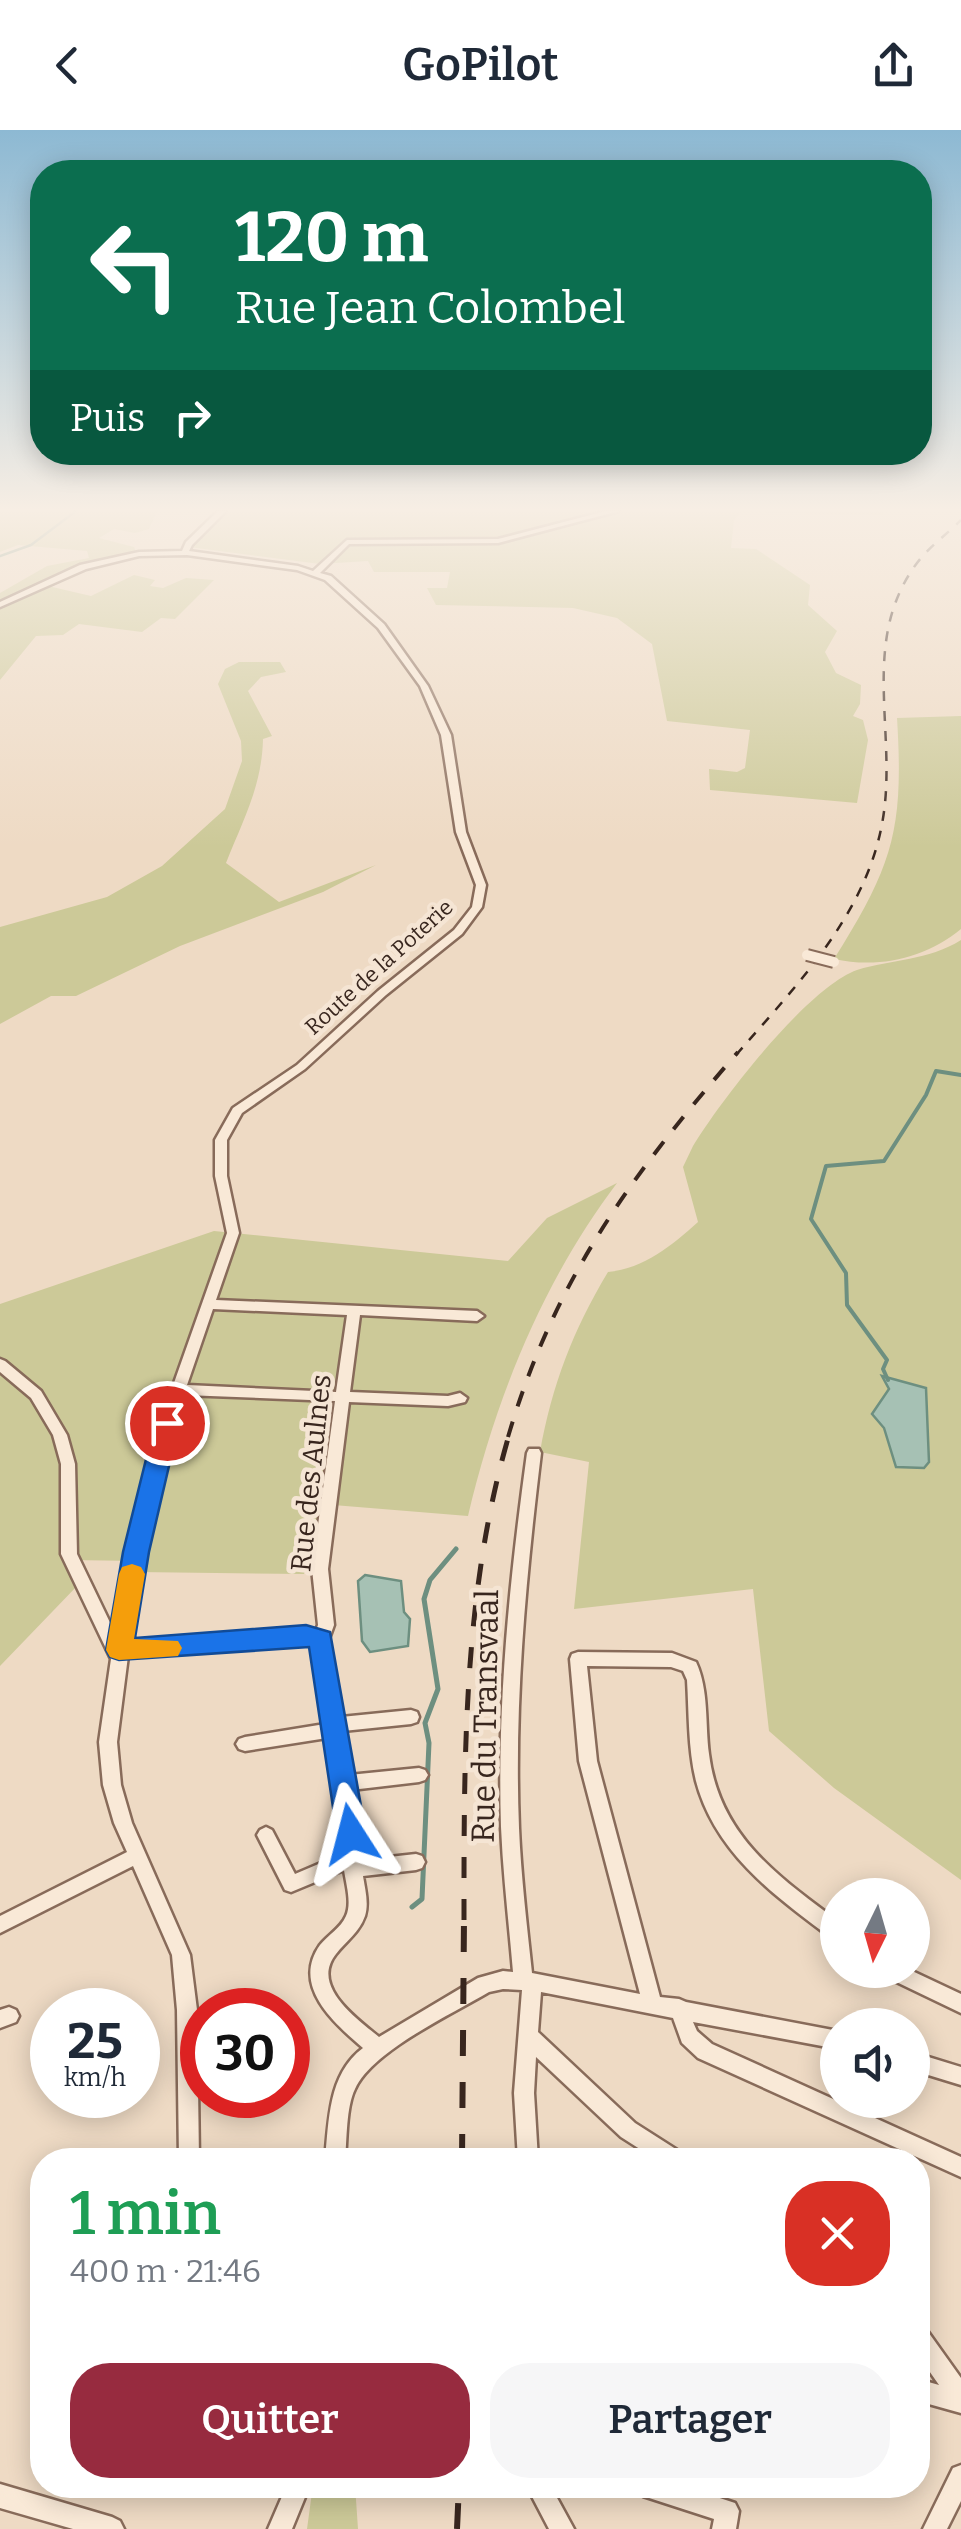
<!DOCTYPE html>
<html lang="fr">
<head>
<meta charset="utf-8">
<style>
	:root { --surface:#fff; --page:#f6f6f7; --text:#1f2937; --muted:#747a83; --accent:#972b3f }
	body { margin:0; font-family:Bitter,serif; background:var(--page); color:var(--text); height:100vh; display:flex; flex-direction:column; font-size:38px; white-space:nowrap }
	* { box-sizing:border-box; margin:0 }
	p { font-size:32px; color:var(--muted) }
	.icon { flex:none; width:55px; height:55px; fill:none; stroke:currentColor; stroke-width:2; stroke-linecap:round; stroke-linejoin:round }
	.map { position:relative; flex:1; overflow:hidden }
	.sheet { position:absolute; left:30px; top:2018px; width:900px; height:350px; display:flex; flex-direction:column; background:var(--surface); border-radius:40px; box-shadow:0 5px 25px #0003 }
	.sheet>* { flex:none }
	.guide { position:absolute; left:30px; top:30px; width:902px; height:305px; border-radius:40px; box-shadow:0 5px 25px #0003; background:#0b6e4f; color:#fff; overflow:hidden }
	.needle { width:65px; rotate:185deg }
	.controls { position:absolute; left:820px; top:1748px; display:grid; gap:20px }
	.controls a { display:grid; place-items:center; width:110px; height:110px; border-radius:50%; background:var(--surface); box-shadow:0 5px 25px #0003; font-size:50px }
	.speed { position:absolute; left:30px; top:1858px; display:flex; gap:20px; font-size:50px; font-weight:700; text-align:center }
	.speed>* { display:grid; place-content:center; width:130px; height:130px; border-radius:50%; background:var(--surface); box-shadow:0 5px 25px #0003; line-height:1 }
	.speed small { font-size:25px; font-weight:400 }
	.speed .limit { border:15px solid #d22; background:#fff; color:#111 }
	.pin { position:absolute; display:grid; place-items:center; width:85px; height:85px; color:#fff; margin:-42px; border:5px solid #fff; border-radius:50%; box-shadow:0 2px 10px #0007 }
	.me { position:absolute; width:110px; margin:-55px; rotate:351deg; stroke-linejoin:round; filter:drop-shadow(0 0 8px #0008) }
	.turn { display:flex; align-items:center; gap:35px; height:210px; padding:0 40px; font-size:45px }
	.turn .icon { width:130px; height:130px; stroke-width:2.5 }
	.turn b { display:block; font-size:70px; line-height:85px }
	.then { display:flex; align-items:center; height:95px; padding:0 40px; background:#0003; gap:20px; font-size:38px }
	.round { display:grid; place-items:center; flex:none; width:105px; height:105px; border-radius:40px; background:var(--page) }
	.overview { display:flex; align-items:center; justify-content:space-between; height:170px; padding:0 40px }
	h1 { font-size:60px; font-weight:600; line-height:75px; color:#1e9e55 }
	.action { display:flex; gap:20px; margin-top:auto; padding:20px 40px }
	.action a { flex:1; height:115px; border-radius:40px; background:var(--accent); color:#fff; font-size:40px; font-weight:600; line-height:115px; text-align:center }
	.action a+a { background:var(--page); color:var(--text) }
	header { display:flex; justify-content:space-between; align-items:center; height:130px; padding:0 40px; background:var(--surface); font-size:45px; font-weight:600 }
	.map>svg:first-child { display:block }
	.green { fill:#ccc998 }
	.water { fill:#a6c1b4; stroke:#6d8f80; stroke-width:2.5 }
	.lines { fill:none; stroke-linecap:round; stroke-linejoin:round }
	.stream-far2 { stroke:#6d8f80; stroke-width:2.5 }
	.stream-far1 { stroke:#6d8f80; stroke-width:4 }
	.stream { stroke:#6d8f80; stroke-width:5 }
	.minor-casing { stroke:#886b5a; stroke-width:5 }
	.minor { fill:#f9e9d7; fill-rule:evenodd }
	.rail-far3 { stroke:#38261e; stroke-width:2.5; stroke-dasharray:10 10; stroke-linecap:butt }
	.rail-far2 { stroke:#38261e; stroke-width:4; stroke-dasharray:16 16; stroke-linecap:butt }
	.rail-far1 { stroke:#38261e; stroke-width:5; stroke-dasharray:21 21; stroke-linecap:butt }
	.rail { stroke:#38261e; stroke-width:6; stroke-dasharray:26 26; stroke-linecap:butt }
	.minor-bridge-casing { stroke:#886b5a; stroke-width:14; stroke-linecap:butt }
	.minor-bridge { stroke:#f9e9d7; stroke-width:10 }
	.route { fill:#1a73e8; stroke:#114b97; stroke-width:2.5 }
	.slow { fill:#f59e0b }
	.labels { text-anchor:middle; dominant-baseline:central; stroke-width:9; stroke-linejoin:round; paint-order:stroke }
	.far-street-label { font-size:22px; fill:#38261e; stroke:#f5e5d4 }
	.street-label { font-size:28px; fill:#38261e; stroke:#f5e5d4 }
	.near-street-label { font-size:32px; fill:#38261e; stroke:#f5e5d4 }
</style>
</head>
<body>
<header><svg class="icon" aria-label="back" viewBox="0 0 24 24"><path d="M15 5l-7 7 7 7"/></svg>GoPilot<svg class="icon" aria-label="share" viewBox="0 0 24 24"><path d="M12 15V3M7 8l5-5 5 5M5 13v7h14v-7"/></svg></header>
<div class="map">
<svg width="961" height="2399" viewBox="0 0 961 2399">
	<rect width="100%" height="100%" fill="#eedac4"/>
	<!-- green -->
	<path class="green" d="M 0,381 L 157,381 L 149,399 L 135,403 L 114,399 L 99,408 L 134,417 L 138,426 L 86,438 L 48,456 L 91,466 L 134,445 L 155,450 L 150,456 L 163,458 L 186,448 L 214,450 L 175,489 L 161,488 L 142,502 L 79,494 L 63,505 L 36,506 L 0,550 L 0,463 L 47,436 L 89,428 L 87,421 L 18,415 L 0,422 Z
		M 228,381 L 884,381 L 882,385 L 741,382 L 734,390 L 731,418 L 756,419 L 810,455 L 808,475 L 837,501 L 825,522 L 836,543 L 861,555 L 860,574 L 853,586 L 863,590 L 868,610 L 857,673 L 710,660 L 709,639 L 737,642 L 745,638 L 750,600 L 667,591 L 652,514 L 617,488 L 573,478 L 436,475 L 427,458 L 447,458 L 450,442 L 374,442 L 368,431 L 320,434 L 189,417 Z
		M 239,532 L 280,532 L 286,542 L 261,547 L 248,561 L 272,606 L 263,609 C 262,656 243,690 226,733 L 279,772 L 376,735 L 323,762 L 180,816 L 76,866 L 51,866 L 0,894 L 0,797 L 107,767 L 162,736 L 225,679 L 242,631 L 241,611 L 218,554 L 225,539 Z
		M 961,586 L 961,799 C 926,828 879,839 834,829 C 893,735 904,700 897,588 Z
		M 961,810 L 961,1750 L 834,1658 L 769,1601 L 753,1459 L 574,1479 L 589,1332 L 540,1322 C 552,1255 573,1200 608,1142 C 645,1138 671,1116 698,1092 L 683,1037 L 693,1016 C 721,970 807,858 857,840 C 892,829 928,831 961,810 Z
		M 617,1053 C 543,1151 496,1267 468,1386 L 321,1374 L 304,1444 L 136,1442 L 141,1431 L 68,1430 L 78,1455 L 0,1536 L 0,1174 L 214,1101 L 508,1131 L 547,1088 Z
		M 313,2355 L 355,2355 L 358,2399 L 307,2399 Z"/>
	<!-- water -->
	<path class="water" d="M 882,1246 L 926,1258 L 929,1332 L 924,1338 L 896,1337 L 884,1298 L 872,1284 L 889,1259 Z
		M 365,1445 L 401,1451 L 404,1482 L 410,1489 L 408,1516 L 370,1522 L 362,1511 L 358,1451 Z"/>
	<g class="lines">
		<!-- stream-far2 -->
		<path class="stream-far2" d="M 0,426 L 31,415 L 76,381"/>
		<!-- stream-far1 -->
		<path class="stream-far1" d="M 888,1250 L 883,1239 L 887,1230 L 847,1175 L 846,1143 L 811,1089 L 826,1036 L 884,1031 L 926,965 L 936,941 L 961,945"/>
		<!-- stream -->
		<path class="stream" d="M 412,1777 L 422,1769 L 429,1613 L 425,1593 L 438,1559 L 424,1469 L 430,1450 L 456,1419"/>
		<!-- minor casing -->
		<g class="minor-casing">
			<path id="minor" d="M 218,381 L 226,381 L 192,415 L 189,421 L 298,436 L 313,441 L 347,410 L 498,409 L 606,381 L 619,381 L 498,413 L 349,414 L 320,443 L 331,446 L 384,494 L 428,556 L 451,605 L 466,702 L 486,755 L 482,777 L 462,804 L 386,865 L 305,939 L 242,983 L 227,1010 L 227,1046 L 239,1103 L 216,1170 L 477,1181 L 484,1186 L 477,1191 L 360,1185 L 350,1262 L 448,1266 L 460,1263 L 467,1268 L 465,1272 L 448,1276 L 349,1272 L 328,1439 L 334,1495 L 329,1509 L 341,1587 L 411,1580 L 417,1582 L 419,1587 L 417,1592 L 411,1594 L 343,1601 L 349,1645 L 419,1638 L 425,1640 L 428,1645 L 425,1650 L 419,1652 L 351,1660 L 360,1721 L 364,1727 L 362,1730 L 416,1724 L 422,1726 L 425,1732 L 422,1738 L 416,1740 L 363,1746 C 365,1759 369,1773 365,1786 C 359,1803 346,1811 336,1824 C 310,1856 357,1889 379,1907 L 478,1848 L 503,1841 L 513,1842 C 509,1794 503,1745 501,1697 C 497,1572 510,1447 527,1323 L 529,1319 L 539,1319 L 541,1323 C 526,1447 514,1573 519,1698 C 521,1747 527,1795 532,1843 L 640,1864 L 579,1631 L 570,1529 L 572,1524 L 578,1522 L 672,1523 L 696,1532 C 709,1560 705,1594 709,1624 C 719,1705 777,1746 838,1791 L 838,1810 L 831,1808 C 775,1766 715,1723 696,1651 C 688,1619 689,1583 687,1550 L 683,1541 L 671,1537 L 587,1536 L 597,1631 L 660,1867 L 679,1869 L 686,1872 L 838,1901 L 838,1919 L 693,1892 L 697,1901 L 712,1914 L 961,2027 L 961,2047 L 698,1928 L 682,1913 L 673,1888 L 541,1862 L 538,1902 L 635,1993 L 682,2023 L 685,2030 L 657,2030 L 621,2007 L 536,1927 L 534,1963 L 538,2030 L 518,2030 L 514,1963 L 522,1860 L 503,1859 L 489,1862 C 452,1884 372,1921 355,1959 C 346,1977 347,2010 345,2030 L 325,2030 C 329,1991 328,1944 363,1918 C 334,1893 291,1856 320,1815 C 328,1805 341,1798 346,1786 C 352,1773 346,1754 344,1740 L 291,1762 L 285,1760 L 257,1705 L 260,1700 L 266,1697 L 272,1700 L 295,1744 L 342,1724 L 327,1608 L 245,1621 L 239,1619 L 236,1614 L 239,1609 L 245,1607 L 325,1594 L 315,1517 L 305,1512 L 128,1526 L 117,1612 L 121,1655 L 132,1693 L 190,1825 L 197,1880 L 199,2030 L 179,2030 L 177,1880 L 172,1825 L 133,1736 L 0,1803 L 0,1786 L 127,1722 L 114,1693 L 103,1655 L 99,1612 L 111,1529 L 61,1424 L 61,1334 L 53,1305 L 31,1268 L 0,1242 L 0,1229 L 5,1231 L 41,1261 L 67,1305 L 75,1334 L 77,1424 L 115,1503 L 120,1465 L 157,1301 L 227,1103 L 215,1046 L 215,1010 L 233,978 L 297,935 L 378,861 L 454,800 L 472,777 L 476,755 L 456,702 L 441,605 L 420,556 L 378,498 L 325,450 L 297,440 L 187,425 L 139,426 L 86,439 L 0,477 L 0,472 L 80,435 L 139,422 L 182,421 L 186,412 ZM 213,1179 L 347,1185 L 336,1262 L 187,1255 ZM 184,1265 L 335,1271 L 312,1439 L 318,1495 L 315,1503 L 306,1500 L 130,1513 L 136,1465 L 171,1301 Z
				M 882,1840 L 910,1840 L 961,1864 L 961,1883 L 884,1846 Z
				M 9,1877 L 16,1880 L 19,1886 L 16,1892 L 0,1898 L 0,1880 Z
				M 912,1922 L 961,1937 L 961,1955 L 912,1940 Z
				M 918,2196 L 926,2199 L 961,2248 L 961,2283 L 918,2271 L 918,2249 L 939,2255 L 918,2225 Z
				M 961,2335 L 961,2371 L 947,2399 L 923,2399 L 953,2338 Z
				M 0,2354 L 112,2387 L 120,2391 L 124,2399 L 73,2399 L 0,2378 Z
				M 287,2355 L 310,2355 L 292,2399 L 268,2399 Z
				M 526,2355 L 550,2355 L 574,2399 L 549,2399 Z
				M 632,2355 L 680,2355 L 735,2373 L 739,2381 L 736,2399 L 712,2399 L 714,2389 L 643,2366 L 635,2363 Z"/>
		</g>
		<!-- minor -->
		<use href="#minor" class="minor"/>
		<!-- rail-far3 -->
		<path class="rail-far3" d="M 736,925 C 795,857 865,786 882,694 C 899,605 858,512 917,433 C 929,417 947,404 961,390"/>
		<!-- rail-far2 -->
		<path class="rail-far2" d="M 508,1307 C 554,1150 632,1044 738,922"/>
		<!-- rail-far1 -->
		<path class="rail-far1" d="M 464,1790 C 464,1628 463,1462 509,1305"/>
		<!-- rail -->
		<path class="rail" d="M 462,2030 L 464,1788
			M 457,2399 L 459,2355"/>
		<!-- minor-bridge casing -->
		<g class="minor-bridge-casing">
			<path id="minor-bridge" d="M 807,825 L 834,832"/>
		</g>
		<!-- minor-bridge -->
		<use href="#minor-bridge" class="minor-bridge"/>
	</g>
	<!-- sky -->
	<linearGradient id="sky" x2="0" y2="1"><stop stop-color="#8db9d3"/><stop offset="0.53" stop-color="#f7eee4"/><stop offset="1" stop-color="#f7eee4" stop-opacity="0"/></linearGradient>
	<rect width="961" height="717" fill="url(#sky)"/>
	<!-- route -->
	<path class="route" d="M 167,1285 L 179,1293 L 149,1422 L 135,1508 L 306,1495 L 330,1502 L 366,1704 L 362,1712 L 351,1716 L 341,1712 L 337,1704 L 309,1517 L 119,1530 L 110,1527 L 106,1520 L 123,1422 L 155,1293 Z"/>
	<!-- slow -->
	<path class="slow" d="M 132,1434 L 141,1437 L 145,1444 L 134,1509 L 178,1511 L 182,1518 L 178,1526 L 119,1530 L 110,1527 L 106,1520 L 119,1444 L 122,1437 Z"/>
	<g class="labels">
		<!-- far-street labels -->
		<g class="far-street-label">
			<text transform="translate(379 837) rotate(-42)">Route de la Poterie</text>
		</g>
		<!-- street labels -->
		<g class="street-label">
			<text transform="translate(311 1343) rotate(-84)">Rue des Aulnes</text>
		</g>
		<!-- near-street labels -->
		<g class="near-street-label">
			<text transform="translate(485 1586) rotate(-89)">Rue du Transvaal</text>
		</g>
	</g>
</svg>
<div class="controls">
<a><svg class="needle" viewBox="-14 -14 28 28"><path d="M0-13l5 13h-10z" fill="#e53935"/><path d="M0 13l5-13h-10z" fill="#747a83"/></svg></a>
<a><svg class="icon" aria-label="sound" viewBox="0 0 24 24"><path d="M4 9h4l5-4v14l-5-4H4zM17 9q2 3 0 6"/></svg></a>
</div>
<div class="speed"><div>25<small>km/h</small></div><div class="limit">30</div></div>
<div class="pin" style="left:167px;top:1293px;background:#d93025"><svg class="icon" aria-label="arrive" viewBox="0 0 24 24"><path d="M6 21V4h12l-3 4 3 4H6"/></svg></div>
<svg class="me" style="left:351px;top:1704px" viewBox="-20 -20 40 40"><path d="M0-17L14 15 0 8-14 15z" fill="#1a73e8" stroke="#fff" stroke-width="4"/></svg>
<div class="guide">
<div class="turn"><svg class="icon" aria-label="left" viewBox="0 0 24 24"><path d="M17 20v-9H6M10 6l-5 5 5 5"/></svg><div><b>120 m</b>Rue Jean Colombel</div></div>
<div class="then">Puis<svg class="icon" aria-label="right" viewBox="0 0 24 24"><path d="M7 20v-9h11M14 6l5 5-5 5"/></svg></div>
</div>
<section class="sheet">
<div class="overview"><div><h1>1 min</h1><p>400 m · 21:46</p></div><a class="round" style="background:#d93025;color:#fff"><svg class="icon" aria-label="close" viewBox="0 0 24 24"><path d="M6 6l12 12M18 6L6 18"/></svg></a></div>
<div class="action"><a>Quitter</a><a>Partager</a></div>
</section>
</div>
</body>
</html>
